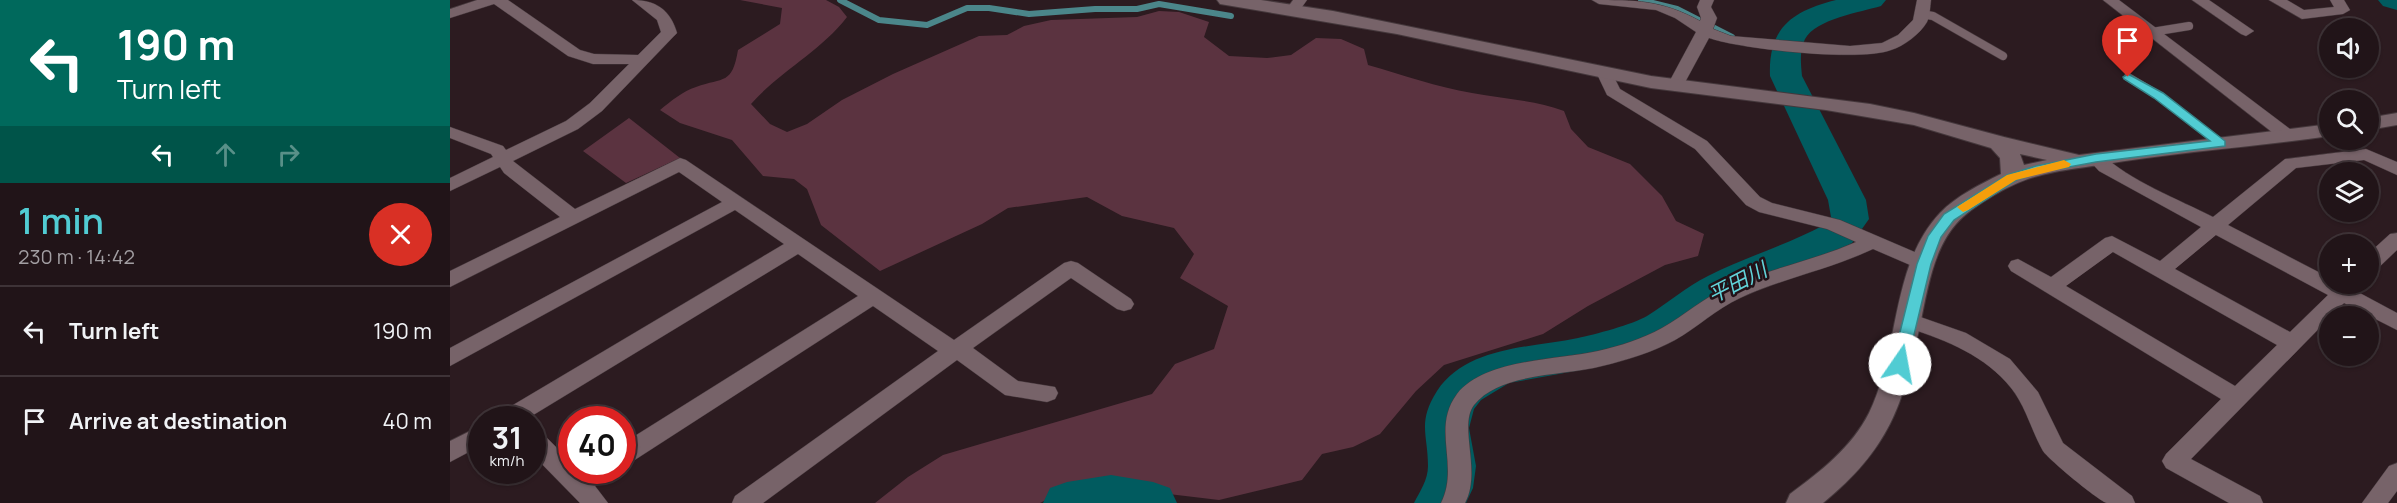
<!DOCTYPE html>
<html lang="en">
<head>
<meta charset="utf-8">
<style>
	:root { --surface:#211418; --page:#2d2125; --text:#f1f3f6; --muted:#a29ea2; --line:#3e3337; --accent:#51ccd3 }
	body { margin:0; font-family:Manrope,"Noto Sans JP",sans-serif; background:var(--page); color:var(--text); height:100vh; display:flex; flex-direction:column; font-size:22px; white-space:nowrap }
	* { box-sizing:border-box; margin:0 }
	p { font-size:20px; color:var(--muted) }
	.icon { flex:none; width:33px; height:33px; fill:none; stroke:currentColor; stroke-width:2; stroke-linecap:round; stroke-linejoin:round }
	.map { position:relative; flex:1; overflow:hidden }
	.panel { display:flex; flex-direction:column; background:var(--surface); width:450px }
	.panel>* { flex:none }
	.hud { background:#00695c; color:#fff; overflow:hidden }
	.fabs { position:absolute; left:1869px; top:18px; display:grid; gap:12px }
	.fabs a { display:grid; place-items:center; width:60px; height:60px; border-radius:50%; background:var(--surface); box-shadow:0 2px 4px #0004,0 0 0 2px var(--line); font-size:30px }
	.speed { position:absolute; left:18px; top:406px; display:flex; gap:12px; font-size:30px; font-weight:700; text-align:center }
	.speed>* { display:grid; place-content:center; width:78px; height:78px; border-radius:50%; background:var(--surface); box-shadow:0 2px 4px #0004,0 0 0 2px var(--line); line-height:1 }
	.speed small { font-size:15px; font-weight:400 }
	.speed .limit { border:9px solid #d22; background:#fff; color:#111 }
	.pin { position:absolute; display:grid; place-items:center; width:51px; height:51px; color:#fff; margin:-62px -26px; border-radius:50% 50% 50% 0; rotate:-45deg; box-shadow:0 0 6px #0007 }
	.pin .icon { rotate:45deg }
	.me { position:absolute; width:66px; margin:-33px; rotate:12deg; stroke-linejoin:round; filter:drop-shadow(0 0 4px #0008) }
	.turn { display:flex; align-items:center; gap:21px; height:126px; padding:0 18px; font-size:27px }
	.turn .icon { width:78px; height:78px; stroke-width:2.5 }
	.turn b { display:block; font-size:42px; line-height:51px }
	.lanes { display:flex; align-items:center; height:57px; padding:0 18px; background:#0003; justify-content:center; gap:30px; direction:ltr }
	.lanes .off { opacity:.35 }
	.round { display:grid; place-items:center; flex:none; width:63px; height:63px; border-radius:32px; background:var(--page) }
	.headline { display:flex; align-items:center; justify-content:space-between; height:102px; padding:0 18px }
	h1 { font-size:36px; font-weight:600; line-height:45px; color:var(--accent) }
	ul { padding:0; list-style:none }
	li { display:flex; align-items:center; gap:18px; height:90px; padding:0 18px; border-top:2px solid var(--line) }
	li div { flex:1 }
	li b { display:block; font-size:22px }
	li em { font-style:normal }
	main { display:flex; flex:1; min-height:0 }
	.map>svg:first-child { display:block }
	.green { fill:#5b3340 }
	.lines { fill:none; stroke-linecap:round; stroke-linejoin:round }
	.stream { stroke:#4b868a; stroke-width:6 }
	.river { fill:#015b5f; fill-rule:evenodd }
	.service-casing { stroke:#45383c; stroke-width:9 }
	.minor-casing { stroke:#45383c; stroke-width:1 }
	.tertiary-casing { stroke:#45383c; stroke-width:2 }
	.service { stroke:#776369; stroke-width:8 }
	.minor { fill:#776369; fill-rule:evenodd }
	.tertiary { fill:#776369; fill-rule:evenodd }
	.route { fill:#51ccd3; stroke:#358589; stroke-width:1.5 }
	.slow { fill:#f59e0b }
	.labels { text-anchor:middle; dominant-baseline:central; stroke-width:5; stroke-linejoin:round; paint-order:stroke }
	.water-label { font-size:21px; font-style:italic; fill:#62d3d9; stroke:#221117 }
</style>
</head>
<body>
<main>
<section class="panel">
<div class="hud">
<div class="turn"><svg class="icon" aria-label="left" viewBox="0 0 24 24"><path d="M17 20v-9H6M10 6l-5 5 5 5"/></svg><div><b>190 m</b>Turn left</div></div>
<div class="lanes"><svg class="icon" aria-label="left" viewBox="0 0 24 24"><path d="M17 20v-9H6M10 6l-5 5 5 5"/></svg><svg class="icon off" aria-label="ahead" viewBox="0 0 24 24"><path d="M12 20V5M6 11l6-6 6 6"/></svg><svg class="icon off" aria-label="right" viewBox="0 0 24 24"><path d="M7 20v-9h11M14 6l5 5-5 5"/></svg></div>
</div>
<div class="headline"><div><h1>1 min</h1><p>230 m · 14:42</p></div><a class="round" style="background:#d93025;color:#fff"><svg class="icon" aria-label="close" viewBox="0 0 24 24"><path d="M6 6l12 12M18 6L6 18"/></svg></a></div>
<ul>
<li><svg class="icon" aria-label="left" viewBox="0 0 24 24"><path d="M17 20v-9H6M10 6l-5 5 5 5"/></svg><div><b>Turn left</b></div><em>190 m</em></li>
<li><svg class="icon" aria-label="arrive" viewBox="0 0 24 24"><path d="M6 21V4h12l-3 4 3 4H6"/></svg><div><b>Arrive at destination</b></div><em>40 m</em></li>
</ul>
</section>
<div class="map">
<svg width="1947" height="503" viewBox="0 0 1947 503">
	<rect width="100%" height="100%" fill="#2c1b20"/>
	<!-- green -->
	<path class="green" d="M 290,0 L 376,0 L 389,7 L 397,17 C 370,52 330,71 301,104 L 320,124 L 337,132 L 357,124 L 392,100 L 443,74 L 529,36 L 557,35 L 574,26 L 601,20 L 687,17 L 709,11 L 729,12 L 759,22 L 754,37 L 779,56 L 817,58 L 841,55 L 866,38 L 891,39 L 914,49 L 918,65 C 953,75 987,87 1022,93 C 1053,99 1085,100 1114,111 L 1121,129 L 1138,147 L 1180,164 L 1212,196 L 1226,221 L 1254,234 L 1248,256 L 1215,265 L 1138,306 L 1093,334 L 994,365 L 966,391 L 930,434 L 903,447 L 872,454 L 852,480 L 769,500 L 685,490 L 622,487 L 590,503 L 425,503 L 458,477 L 493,455 L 702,394 L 725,364 L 764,349 L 778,306 L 730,278 L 744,254 L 724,228 L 672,216 L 637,197 L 558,208 L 532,224 L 430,271 L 371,225 L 357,189 L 344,179 L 313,176 L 282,140 L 230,123 L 210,110 C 221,101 233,91 246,87 C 274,77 282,85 288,50 L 330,24 L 332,8 Z
		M 179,118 L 230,158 L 176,183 L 133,151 Z"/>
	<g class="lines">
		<!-- stream -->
		<path class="stream" d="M 390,0 L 429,20 L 477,25 L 517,8 L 539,8 L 579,14 L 645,9 L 687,9 L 709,4 L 781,16
			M 1191,0 L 1227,9 L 1282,37"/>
		<!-- river -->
		<path class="river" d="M 1386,0 L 1436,0 L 1431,6 C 1411,12 1366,19 1355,39 C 1349,51 1351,64 1352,76 L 1416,200 L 1419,219 L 1402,243 L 1384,253 L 1288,295 L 1256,313 L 1225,339 L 1131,370 L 1059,383 L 1031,400 L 1024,409 L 1019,428 L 1026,466 L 1023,488 L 1016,503 L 964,503 C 970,491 978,480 978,466 C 978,434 967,423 987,391 C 1017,346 1080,348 1128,338 C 1143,335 1184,324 1197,316 C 1218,303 1236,287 1258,276 C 1295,257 1337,245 1374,225 L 1381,217 L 1378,200 L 1320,76 C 1318,28 1342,11 1386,0 Z
			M 1928,0 L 1947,0 L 1947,10 L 1933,6 Z
			M 661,475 L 703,482 L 720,488 L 727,503 L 593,503 L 600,488 L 617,482 Z"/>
		<!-- service casing -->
		<g class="service-casing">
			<path id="service" d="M 1471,14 L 1483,16 L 1553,56
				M 1702,32 L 1739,26
				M 1678,77 L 1708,95 L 1771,144"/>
		</g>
		<!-- minor casing -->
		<g class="minor-casing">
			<path id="minor" d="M 27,0 L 58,0 L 130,50 L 144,54 L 188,55 L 211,32 L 207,20 L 182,0 C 205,0 220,9 227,33 L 224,36 L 152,111 L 128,129 L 63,161 L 125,209 L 230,158 L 236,160 L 504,340 L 614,263 L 621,261 L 628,263 L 681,299 L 684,304 L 681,309 L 674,311 L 667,309 L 621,278 L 523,348 L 568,381 L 605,387 L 608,393 L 605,399 L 597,402 L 555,395 L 507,360 L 313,503 L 282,503 L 285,496 L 488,351 L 423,306 L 180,463 L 172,465 L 172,444 L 408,296 L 348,254 L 75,420 L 45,420 L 48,414 L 334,244 L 285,210 L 0,366 L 0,348 L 272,202 L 229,172 L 0,287 L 0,271 L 110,217 L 54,173 L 50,167 L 0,191 L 0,178 L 43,157 L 41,154 L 0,138 L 0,127 L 53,146 L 56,150 L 116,121 L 140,103 L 179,64 L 143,64 L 118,56 L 44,4 L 0,18 L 0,9 Z
				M 843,0 L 857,0 L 847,14 L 842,15 L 835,11 Z
				M 1142,0 C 1186,0 1211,0 1250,21 L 1251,18 L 1247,7 L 1250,0 L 1264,0 L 1261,7 L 1267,18 L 1263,29 L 1281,36 L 1400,46 L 1432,43 L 1448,35 L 1463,20 L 1467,0 L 1481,0 C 1480,7 1480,16 1477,22 C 1470,34 1454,46 1441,50 C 1410,62 1290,49 1259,38 L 1233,86 L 1225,91 L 1217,86 L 1246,32 L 1225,18 L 1206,10 L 1149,4 Z
				M 1653,0 L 1669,0 L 1844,132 L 1847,136 L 1844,140 L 1832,140 Z
				M 1742,0 L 1759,0 L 1804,31 L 1796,36 L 1791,34 Z
				M 1819,0 L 1837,0 L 1854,10 L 1884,7 L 1880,0 L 1894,0 L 1900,10 L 1893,14 L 1852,19 Z
				M 1155,69 L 1161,71 L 1170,89 L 1257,141 L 1310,197 L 1322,203 L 1390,220 L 1481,259 L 1484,264 L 1481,269 L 1474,271 L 1423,249 C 1381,269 1333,278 1290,298 C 1266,309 1248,327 1225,340 C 1203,352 1177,360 1152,366 C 1115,376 1050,372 1024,405 C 1008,426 1032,471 1015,503 L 991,503 C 1010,465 981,429 1007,394 C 1034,359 1108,360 1148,351 C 1170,346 1192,339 1212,328 C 1235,315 1253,298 1278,287 C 1319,269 1365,260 1406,242 L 1377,229 L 1309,212 L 1296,205 L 1245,149 L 1157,95 L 1147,74 Z
				M 1916,149 L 1947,162 L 1947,175 L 1914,160 L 1846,168 L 1778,225 L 1880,278 L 1880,284 L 1911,284 L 1906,291 L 1947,313 L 1947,330 L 1894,303 L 1741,459 L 1810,496 L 1813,503 L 1779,503 L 1716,468 L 1712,461 L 1716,454 L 1771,399 L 1561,271 L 1558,266 L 1561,261 L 1568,259 L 1601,277 L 1655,238 L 1662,236 L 1710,261 L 1751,227 L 1649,171 L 1637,158 L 1640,154 L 1652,154 C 1678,180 1730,200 1763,217 L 1835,159 ZM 1766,235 L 1878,295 L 1840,332 L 1725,269 ZM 1663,252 L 1827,345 L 1785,386 L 1616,286 Z
				M 1947,233 L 1947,250 L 1925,271 L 1918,273 L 1918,254 L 1940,234 Z
				M 1459,313 L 1516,333 L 1560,359 L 1588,392 L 1613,443 L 1682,496 L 1685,503 C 1676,503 1666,503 1657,503 C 1650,502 1598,459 1593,451 C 1580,428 1575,402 1556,382 C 1529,352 1490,338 1452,326 L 1449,321 L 1452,316 Z
				M 32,425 L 32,445 L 0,462 L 0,441 Z
				M 82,429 L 90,431 L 122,463 L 122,471 L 162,471 L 158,478 L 145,486 L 158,503 L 130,503 L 82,454 Z
				M 1947,463 L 1947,491 L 1938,503 L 1912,503 L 1939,466 Z"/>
		</g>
		<!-- tertiary casing -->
		<g class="tertiary-casing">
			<path id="tertiary" d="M 767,0 L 811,0 L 883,11 L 1201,76 L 1420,104 L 1464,113 L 1554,137 L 1629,155 L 1880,124 L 1880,136 C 1803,147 1726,152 1650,165 C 1629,168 1608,170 1588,176 C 1563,182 1523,205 1506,224 C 1483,250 1477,292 1470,325 C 1453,406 1439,449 1373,503 L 1336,503 L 1340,494 C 1370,472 1402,447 1419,413 C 1450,350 1440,266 1490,213 C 1506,196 1531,184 1551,174 L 1550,158 L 1541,148 L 1464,125 L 1376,110 L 1201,88 L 947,34 L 776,5 L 770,4 ZM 1570,154 L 1597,160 L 1574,165 Z
				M 1947,113 L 1947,125 L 1918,130 L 1918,118 Z"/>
		</g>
		<!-- service -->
		<use href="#service" class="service"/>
		<!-- minor -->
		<use href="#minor" class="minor"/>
		<!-- tertiary -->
		<use href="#tertiary" class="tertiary"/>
	</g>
	<!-- route -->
	<path class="route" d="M 1678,74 L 1713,93 L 1775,141 L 1775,146 L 1646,162 L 1592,172 L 1566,180 L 1504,220 L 1491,237 L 1481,264 L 1457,364 L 1455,368 L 1444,368 L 1442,364 L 1467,264 L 1478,236 L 1494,214 L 1557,175 L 1586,166 L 1646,154 L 1760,141 L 1704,98 L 1674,79 L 1673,77 Z"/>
	<!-- slow -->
	<path class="slow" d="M 1614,160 L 1621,164 L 1619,167 L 1566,180 L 1518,210 L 1513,212 L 1507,207 L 1557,175 Z"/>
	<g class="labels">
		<!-- water labels -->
		<g class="water-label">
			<text transform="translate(1287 282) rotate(-27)">平田川</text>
		</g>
	</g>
</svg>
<div class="fabs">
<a><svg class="icon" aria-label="sound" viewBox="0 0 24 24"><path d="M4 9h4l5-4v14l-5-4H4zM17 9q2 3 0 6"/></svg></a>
<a><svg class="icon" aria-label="search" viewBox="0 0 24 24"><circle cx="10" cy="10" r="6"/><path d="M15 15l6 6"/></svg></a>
<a><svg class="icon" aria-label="layers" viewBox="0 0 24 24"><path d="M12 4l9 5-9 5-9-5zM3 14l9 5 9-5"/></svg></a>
<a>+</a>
<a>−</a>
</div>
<div class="speed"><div>31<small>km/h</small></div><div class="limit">40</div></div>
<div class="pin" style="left:1678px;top:77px;background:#d93025"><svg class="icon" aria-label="arrive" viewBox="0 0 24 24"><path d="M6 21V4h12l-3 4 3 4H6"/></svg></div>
<svg class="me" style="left:1450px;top:364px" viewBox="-20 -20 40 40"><circle r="19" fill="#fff"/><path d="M0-13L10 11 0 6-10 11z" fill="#51ccd3"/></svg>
</div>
</main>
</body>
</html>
